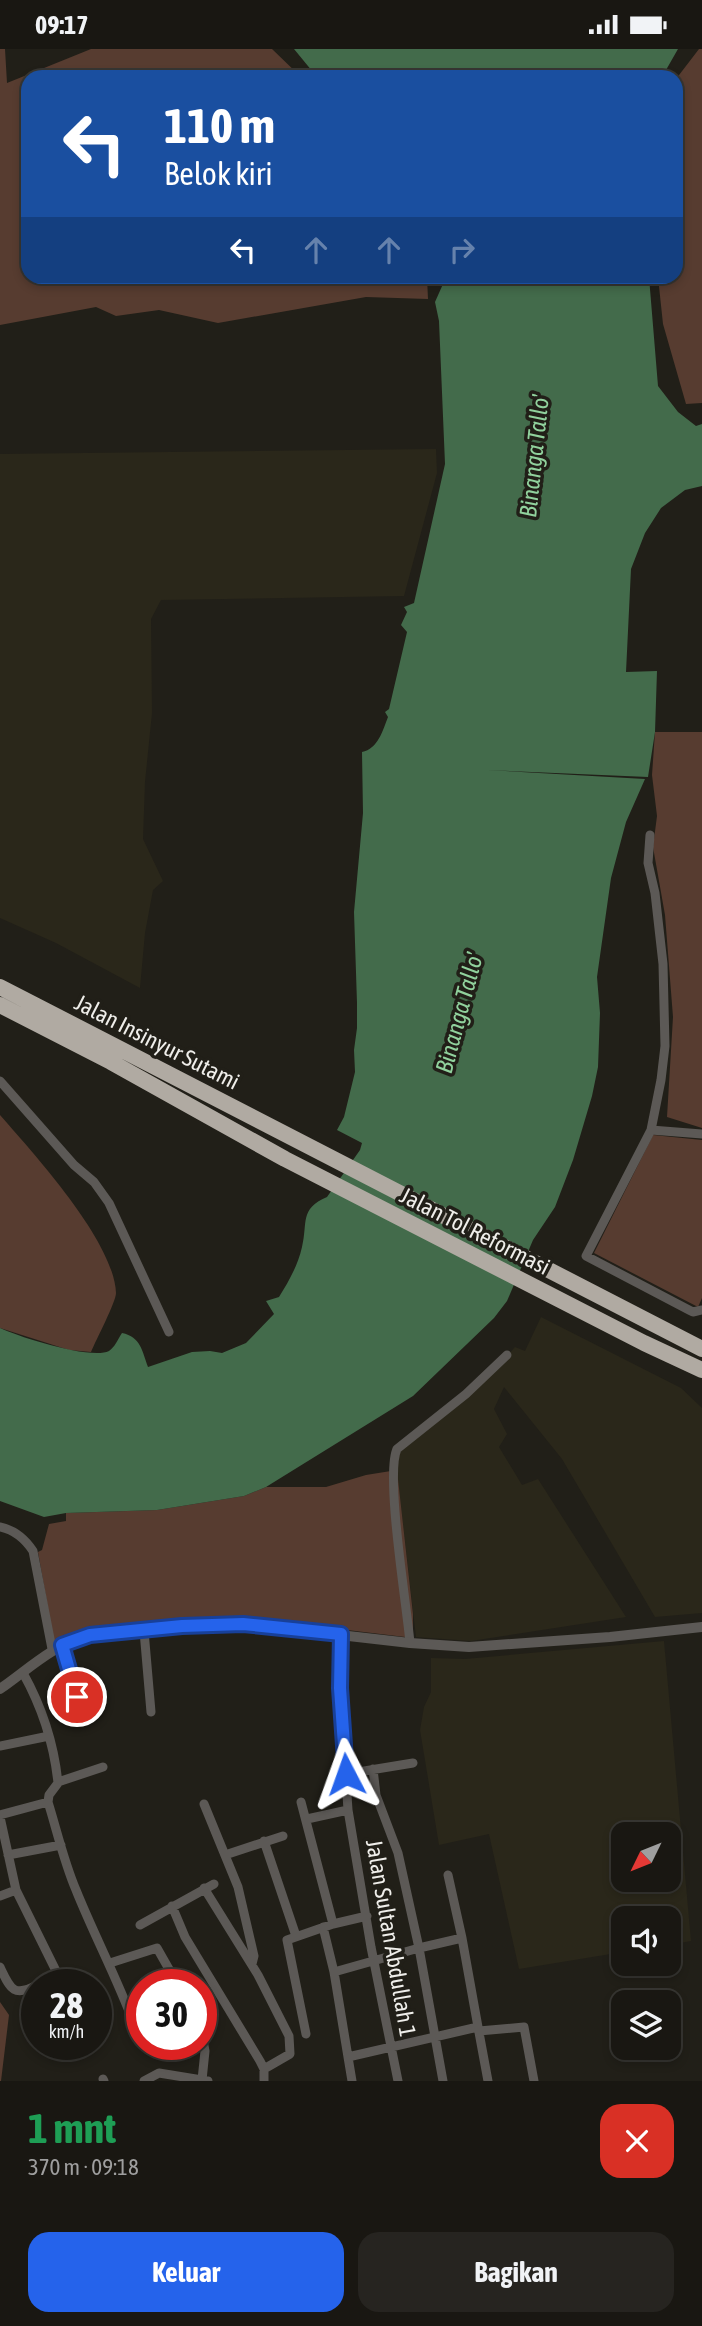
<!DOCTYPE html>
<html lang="id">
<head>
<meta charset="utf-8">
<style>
	:root { --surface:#191712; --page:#262420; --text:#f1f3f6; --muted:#9f9f9f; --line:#373632; --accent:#2563eb }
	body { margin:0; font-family:"Asap Condensed",sans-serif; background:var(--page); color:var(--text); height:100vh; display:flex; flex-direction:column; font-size:26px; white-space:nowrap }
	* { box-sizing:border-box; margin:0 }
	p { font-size:23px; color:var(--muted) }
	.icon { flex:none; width:38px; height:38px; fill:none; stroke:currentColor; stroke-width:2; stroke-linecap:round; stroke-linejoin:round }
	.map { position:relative; height:2032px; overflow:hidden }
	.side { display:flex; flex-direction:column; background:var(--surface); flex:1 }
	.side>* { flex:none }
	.banner { position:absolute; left:21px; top:21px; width:662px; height:214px; border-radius:21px; box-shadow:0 4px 10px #0003,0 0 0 2px var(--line); background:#1a4fa0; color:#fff; overflow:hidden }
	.needle { width:46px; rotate:227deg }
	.fabs { position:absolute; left:611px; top:1773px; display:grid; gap:14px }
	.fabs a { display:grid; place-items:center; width:70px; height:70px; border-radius:14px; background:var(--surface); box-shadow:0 4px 10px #0003,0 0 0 2px var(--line); font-size:35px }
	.speed { position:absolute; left:21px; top:1920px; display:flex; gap:14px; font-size:35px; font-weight:700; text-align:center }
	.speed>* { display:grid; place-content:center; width:91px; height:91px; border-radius:50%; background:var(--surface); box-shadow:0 4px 10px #0003,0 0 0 2px var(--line); line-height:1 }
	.speed small { font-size:18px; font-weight:400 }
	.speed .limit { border:10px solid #d22; background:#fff; color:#111 }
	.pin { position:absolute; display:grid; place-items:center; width:60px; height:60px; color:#fff; margin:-30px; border:4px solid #fff; border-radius:50%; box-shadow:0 2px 7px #0007 }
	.me { position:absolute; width:77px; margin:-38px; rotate:356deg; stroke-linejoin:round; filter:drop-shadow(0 0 5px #0008) }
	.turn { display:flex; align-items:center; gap:24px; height:147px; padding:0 28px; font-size:32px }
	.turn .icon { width:91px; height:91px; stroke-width:2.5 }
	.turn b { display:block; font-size:49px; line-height:60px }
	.lanes { display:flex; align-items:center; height:66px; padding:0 28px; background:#0003; justify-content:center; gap:35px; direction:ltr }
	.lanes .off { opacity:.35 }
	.round { display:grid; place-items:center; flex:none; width:74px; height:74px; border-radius:21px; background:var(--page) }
	.overview { display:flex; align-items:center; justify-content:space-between; height:119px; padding:0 28px }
	h1 { font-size:42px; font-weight:700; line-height:52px; color:#1e9e55 }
	.cta { display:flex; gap:14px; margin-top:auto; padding:14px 28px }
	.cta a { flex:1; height:80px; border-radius:21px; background:var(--accent); color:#fff; font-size:28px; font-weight:700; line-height:80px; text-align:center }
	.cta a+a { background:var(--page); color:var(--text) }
	.status { display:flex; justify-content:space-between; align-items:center; height:49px; padding:0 35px; background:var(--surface); direction:ltr }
	.status svg { height:19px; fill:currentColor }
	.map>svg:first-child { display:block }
	.built { fill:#2a271a; fill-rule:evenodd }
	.green { fill:#573c30 }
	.water { fill:#436b4b }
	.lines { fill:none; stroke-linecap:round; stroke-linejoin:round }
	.minor { stroke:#5c5956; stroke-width:9 }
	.tertiary { stroke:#5c5956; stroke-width:10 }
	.motorway { stroke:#b0aaa2; stroke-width:16 }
	.route-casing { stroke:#184099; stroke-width:18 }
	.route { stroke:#2563eb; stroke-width:12 }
	.labels { text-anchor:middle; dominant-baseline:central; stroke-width:7; stroke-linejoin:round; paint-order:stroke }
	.street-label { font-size:23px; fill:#efeeea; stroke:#211f18 }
	.water-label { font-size:24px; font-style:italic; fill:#91d29d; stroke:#211f18 }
</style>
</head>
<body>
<div class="status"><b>09:17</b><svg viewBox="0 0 49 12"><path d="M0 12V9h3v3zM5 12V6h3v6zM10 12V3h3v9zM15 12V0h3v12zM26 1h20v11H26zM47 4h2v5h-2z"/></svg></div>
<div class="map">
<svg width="702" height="2032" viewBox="0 0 702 2032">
	<rect width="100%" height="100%" fill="#211f18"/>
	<!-- built -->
	<path class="built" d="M 436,400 L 437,424 L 404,547 L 161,551 L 151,570 L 152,664 L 145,733 L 143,790 L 163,832 L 153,841 L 145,884 L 140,939 L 56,894 L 0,869 L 0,405 Z
		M 541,1268 L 681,1339 L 702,1359 L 702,1564 L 655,1568 L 562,1410 L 504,1338 L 494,1360 L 507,1385 L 499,1398 L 522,1436 L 538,1430 L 626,1568 L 471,1592 L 416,1588 L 396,1414 L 399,1404 L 478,1339 L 515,1298 L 525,1302 Z
		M 664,1592 L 691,1892 L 669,1896 L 668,1869 L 623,1869 L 623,1903 L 519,1920 L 489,1785 L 439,1796 L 420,1681 L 424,1658 L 431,1643 L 431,1609 L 465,1610 ZM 668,1785 L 668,1830 L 623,1830 L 623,1785 Z"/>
	<!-- green -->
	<path class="green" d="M 0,0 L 5,0 L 7,34 L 91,0 L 272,0 L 301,28 L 28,28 L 28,228 L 427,228 L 428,250 L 366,248 L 218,274 L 159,261 L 116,267 L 96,258 L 0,276 Z
		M 699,0 L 702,0 L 702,354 L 686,355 L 663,275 L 658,228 L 676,228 L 676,30 Z
		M 655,683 L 702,683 L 702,1079 L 667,1068 L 673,968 L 665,866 L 653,798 L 657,767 L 652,726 Z
		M 0,1066 C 34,1105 114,1192 116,1244 C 116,1253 96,1291 91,1303 L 69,1301 L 0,1279 Z
		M 653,1086 L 702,1091 L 702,1249 L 698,1258 L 594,1204 Z
		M 397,1421 L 413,1565 L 413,1585 L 405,1588 L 273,1572 L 215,1569 L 78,1584 L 54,1593 L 38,1503 L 42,1501 L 49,1475 L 66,1472 L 66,1464 L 157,1461 L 244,1447 L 266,1438 L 326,1438 L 366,1426 Z
		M 0,1953 L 9,1966 L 1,2032 L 0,2032 Z"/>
	<!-- water -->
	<path class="water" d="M 294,0 L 678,0 L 662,28 L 317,28 Z
		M 441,228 L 649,228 L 658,337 L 678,363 L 696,377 L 702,375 L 702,437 L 685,441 L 661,459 L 645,484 L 631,520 L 626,623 L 657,622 L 655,683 L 648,728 L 486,721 L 645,730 L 626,773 L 611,829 L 597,928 L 600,964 L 598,1018 L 592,1047 L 573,1111 L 555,1158 L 533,1191 L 507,1252 L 494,1269 L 413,1347 L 266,1438 L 244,1447 L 157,1461 L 66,1464 L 44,1468 L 0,1452 L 0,1279 C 19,1288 91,1311 109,1302 C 115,1298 118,1290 122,1284 C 141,1288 142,1302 148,1318 L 192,1303 L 210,1302 L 222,1304 L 246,1294 L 274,1265 L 266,1252 L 279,1248 C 289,1232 298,1216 302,1198 C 308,1174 299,1160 327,1148 L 360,1101 L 362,1094 L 337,1081 L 344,1068 L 355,1023 L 354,1001 L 357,979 L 357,954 L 354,863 L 363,764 L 362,703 C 378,700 383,681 388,668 L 385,663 L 389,660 L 407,583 L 401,576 L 407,563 L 404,558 L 414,554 L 445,415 L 439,272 L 435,253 L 443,235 Z"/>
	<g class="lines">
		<!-- minor -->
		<path class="minor" d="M 650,786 L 648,814 L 655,844 L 663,915 L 665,997 L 661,1031 L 651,1081 L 586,1207 L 689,1261 L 693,1263 L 702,1261
			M 0,1032 L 74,1116 L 94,1133 L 109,1154 L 169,1283
			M 651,1081 L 702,1085
			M 0,1478 C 15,1481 25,1490 33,1502 L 52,1600
			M 144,1582 L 151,1663
			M 341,1585 L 340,1639 L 348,1761 L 371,1898 L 398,2032
			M 410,1594 C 407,1558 385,1426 397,1400 L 466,1345 L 507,1306
			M 62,1596 L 77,1648
			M 23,1624 C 42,1658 54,1695 58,1734 L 49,1746 L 48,1753 C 57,1782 64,1813 76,1841 C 94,1886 117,1929 134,1975
			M 0,1697 L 49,1687
			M 373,1720 L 376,1746 L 398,1804 L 419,1899 L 462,1889 L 478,1978
			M 346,1725 L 413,1714
			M 58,1733 L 103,1718
			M 301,1753 L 333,1875
			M 204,1755 L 238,1838 L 254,1907 L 252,1915
			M 0,1766 L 48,1753
			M 0,1768 L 16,1841 L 63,1936
			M 307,1770 L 348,1761
			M 264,1792 L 296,1887
			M 8,1806 L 61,1796
			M 225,1806 L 283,1787
			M 448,1826 L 462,1889
			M 204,1839 L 258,1926 L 289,1987 L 290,2005 L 264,2020
			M 0,1847 L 16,1841
			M 172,1857 L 185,1888 L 260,2012 L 264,2020 L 264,2032
			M 140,1876 L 214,1835
			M 323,1878 L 334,1923
			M 110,1914 L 157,1899 L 178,1936
			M 0,1918 C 10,1939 13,1949 37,1936
			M 37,1936 L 58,1924
			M 201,1980 L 205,2002 L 202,2031
			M 479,1982 L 524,1978 L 534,2032
			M 306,1985 L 287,1891 L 333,1875 L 367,1867
			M 348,2008 L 334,1923 L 419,1899 L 443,2032
			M 103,2030 L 104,2032
			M 144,2032 L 159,2024 L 208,2032
			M 352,2032 L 348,2008 L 478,1978 L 488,2032"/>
		<!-- tertiary -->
		<path class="tertiary" d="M 0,1640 C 30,1619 54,1595 90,1586 L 182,1577 L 243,1575 L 410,1594 L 469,1598 L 610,1588 L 702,1578"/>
		<!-- motorway -->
		<path class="motorway" d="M 0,938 L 702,1300
			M 0,956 L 111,1013 L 285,1110 L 644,1294 L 702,1321"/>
	</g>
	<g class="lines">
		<!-- route casing -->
		<g class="route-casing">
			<path id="route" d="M 77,1648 L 62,1596 L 90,1586 L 182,1577 L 243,1575 L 341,1585 L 340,1639 L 346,1725"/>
		</g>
		<!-- route -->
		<use href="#route" class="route"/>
	</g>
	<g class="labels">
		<!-- street labels -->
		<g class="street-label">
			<text transform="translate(157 993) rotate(27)">Jalan Insinyur Sutami</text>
			<text transform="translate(475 1182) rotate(27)">Jalan Tol Reformasi</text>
			<text transform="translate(391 1889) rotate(80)">Jalan Sultan Abdullah 1</text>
		</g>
		<!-- water labels -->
		<g class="water-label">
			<text transform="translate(534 407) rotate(-84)">Binanga Tallo'</text>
			<text transform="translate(459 964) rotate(-75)">Binanga Tallo'</text>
		</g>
	</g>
</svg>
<div class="fabs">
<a><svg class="needle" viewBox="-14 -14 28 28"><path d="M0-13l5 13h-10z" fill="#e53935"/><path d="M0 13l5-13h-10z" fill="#9f9f9f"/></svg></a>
<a><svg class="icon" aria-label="sound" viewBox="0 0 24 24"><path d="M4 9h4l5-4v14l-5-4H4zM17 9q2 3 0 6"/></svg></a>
<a><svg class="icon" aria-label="layers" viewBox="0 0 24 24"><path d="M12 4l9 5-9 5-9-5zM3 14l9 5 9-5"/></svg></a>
</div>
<div class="speed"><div>28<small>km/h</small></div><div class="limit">30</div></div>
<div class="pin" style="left:77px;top:1648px;background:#d93025"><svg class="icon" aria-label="arrive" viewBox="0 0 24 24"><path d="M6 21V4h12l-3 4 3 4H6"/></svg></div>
<svg class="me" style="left:346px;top:1725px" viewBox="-20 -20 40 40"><path d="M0-17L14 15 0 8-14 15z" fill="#2563eb" stroke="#fff" stroke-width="4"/></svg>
<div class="banner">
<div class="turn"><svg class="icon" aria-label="left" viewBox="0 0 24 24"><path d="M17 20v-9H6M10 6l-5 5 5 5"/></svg><div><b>110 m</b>Belok kiri</div></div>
<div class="lanes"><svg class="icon" aria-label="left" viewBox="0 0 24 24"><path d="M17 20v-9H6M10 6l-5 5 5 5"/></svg><svg class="icon off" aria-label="ahead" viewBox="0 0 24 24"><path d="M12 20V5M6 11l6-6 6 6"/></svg><svg class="icon off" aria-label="ahead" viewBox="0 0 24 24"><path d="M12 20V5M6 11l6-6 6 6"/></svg><svg class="icon off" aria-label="right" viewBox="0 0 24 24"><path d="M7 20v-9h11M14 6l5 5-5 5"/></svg></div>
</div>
</div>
<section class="side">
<div class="overview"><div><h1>1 mnt</h1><p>370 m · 09:18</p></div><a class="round" style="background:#d93025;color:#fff"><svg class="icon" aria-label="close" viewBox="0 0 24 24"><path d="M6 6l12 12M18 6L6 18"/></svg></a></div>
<div class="cta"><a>Keluar</a><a>Bagikan</a></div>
</section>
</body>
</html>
